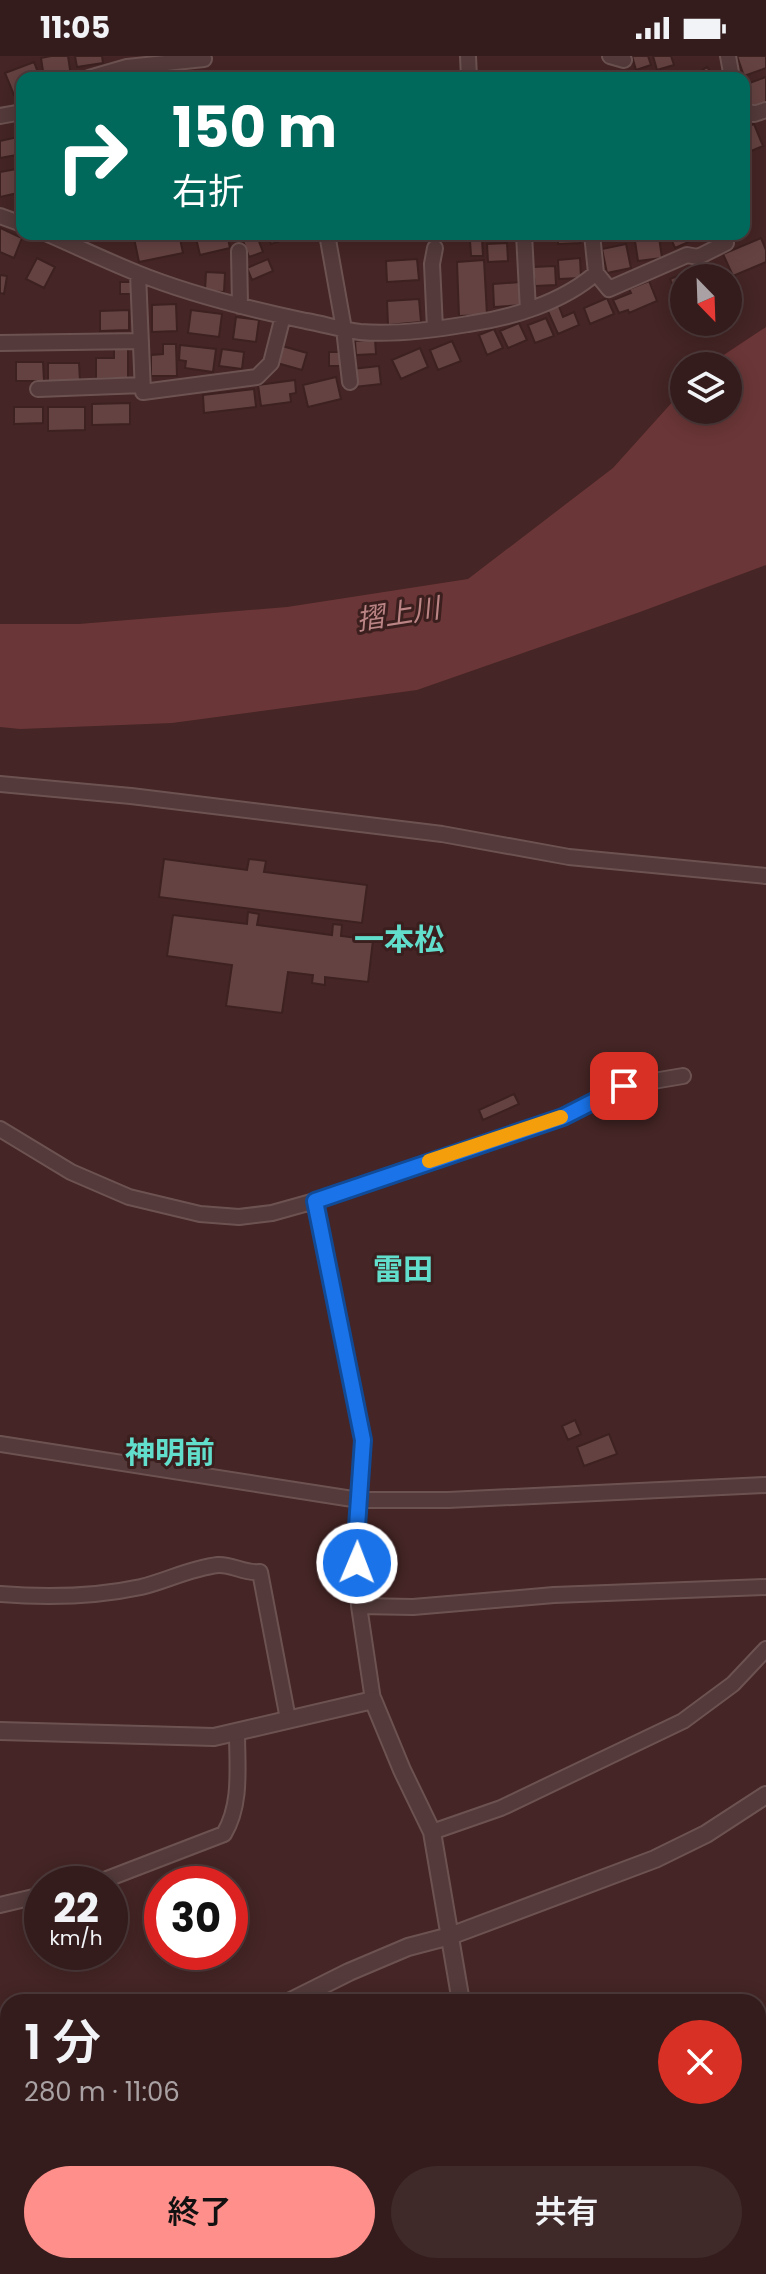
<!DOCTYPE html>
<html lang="ja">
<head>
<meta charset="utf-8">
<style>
	:root { --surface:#341c1c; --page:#3f2929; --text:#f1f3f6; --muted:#a9a1a3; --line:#4e3a3b; --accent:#ff8f8b }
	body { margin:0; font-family:Poppins,"Noto Sans JP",sans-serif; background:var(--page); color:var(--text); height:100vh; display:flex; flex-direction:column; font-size:30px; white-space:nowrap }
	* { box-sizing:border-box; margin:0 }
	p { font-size:26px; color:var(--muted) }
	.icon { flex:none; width:44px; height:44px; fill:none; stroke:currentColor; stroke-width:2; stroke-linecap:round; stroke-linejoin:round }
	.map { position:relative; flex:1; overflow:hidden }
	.details { position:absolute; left:0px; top:1938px; width:766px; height:280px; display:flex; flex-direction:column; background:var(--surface); border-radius:24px 24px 0 0; box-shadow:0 4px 20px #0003,0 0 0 2px var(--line) }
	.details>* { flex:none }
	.hud { position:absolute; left:16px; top:16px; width:734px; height:168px; border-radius:16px; box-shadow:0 4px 20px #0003,0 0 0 2px var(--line); background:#00695c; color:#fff; overflow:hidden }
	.needle { width:52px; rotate:157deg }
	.tools { position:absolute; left:670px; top:208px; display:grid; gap:16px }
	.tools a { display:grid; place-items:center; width:72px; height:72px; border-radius:50%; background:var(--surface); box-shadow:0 4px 20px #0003,0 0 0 2px var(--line); font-size:40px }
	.speed { position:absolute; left:24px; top:1810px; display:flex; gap:16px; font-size:40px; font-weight:700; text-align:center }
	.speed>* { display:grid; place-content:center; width:104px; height:104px; border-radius:50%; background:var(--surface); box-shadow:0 4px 20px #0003,0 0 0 2px var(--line); line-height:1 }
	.speed small { font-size:20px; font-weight:400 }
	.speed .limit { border:12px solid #d22; background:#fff; color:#111 }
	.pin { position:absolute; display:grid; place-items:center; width:68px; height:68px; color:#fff; margin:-34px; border-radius:16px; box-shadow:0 4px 12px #0006 }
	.me { position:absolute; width:88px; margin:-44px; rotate:1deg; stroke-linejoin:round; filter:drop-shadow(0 0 6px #0008) }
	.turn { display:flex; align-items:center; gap:28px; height:168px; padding:0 24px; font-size:36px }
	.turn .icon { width:104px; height:104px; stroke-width:2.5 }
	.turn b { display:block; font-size:56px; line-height:68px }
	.round { display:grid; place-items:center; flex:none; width:84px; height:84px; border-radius:42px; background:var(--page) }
	.summary { display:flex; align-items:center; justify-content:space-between; height:136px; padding:0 24px }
	h1 { font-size:48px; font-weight:600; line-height:60px }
	.button { display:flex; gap:16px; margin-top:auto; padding:16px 24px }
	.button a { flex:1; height:92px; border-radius:48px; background:var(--accent); color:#111; font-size:32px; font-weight:600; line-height:92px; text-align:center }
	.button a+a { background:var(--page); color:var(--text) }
	.status { display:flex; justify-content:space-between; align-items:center; height:56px; padding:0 40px; background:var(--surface); direction:ltr }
	.status svg { height:22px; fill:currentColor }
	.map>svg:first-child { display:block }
	.water { fill:#6b3637 }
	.building { fill:#654242; stroke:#3c2120; stroke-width:2 }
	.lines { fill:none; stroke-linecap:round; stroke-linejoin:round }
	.minor-casing { stroke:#6c5352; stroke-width:18 }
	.tertiary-casing { stroke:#6c5352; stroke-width:20 }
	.minor { stroke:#543a3a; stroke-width:14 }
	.tertiary { stroke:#543a3a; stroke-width:16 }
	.route-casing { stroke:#114b97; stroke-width:20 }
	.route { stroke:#1a73e8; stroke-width:14 }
	.slow { stroke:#f59e0b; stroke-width:14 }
	.labels { text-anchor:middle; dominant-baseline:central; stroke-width:6; stroke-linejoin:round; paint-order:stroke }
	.water-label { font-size:28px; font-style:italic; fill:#bb8485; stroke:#3a1f1e }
	.quarter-label { font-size:30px; font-weight:bold; fill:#62decc; stroke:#3a1f1e }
</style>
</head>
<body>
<div class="status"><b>11:05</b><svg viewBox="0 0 49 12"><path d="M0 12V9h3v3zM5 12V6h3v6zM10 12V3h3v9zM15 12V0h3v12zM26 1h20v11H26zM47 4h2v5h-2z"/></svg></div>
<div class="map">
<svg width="766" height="2218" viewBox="0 0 766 2218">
	<rect width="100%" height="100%" fill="#452525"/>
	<!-- water -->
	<path class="water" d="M 766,271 L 766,509 L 640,556 L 417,634 L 172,667 L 20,673 L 0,671 L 0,568 L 79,568 L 287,551 L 468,523 L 613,412 L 684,333 L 684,354 L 728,354 L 728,310 L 707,310 Z"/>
	<!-- building -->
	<path class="building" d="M 51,0 L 68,0 L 71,20 L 44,22 L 41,2 Z
		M 75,0 L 102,0 L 103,7 L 77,11 Z
		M 632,0 L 648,0 L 651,9 L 636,14 Z
		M 653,0 L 671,0 L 674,9 L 657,14 Z
		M 737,0 L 766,0 L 766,12 L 744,20 Z
		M 34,6 L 40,22 L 22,22 L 22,36 L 14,39 L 5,17 Z
		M 707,11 L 715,22 L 691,22 Z
		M 592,15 L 592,22 L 546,22 L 546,16 Z
		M 766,21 L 766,48 L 752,53 L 744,29 Z
		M 754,68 L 763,90 L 744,98 L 744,72 Z
		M 22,80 L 22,98 L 0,102 L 0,85 Z
		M 22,112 L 22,136 L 0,141 L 0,116 Z
		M 0,172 L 22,182 L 14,202 L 0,196 Z
		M 155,178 L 179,178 L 183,197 L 139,206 L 134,182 Z
		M 195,178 L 227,178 L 230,192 L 200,199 Z
		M 244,178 L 256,178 L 263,196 L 249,201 L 241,179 Z
		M 267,178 L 281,178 L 284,184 L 271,188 Z
		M 530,178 L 552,178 L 552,184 L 531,185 Z
		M 558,178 L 579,178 L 580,187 L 558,188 Z
		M 669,178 L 698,178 L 700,181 L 675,192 Z
		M 659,181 L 662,202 L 638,205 L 635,185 Z
		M 761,182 L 766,194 L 766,206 L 733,220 L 723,198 Z
		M 482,183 L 483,200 L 471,200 L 470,184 Z
		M 507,187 L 508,205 L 488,206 L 487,188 Z
		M 626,188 L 631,212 L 607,217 L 602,193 Z
		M 37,202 L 55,211 L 44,232 L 26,223 Z
		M 580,202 L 581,222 L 559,223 L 558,204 Z
		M 268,203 L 273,215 L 252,224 L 247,212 Z
		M 417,203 L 419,224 L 387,226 L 386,205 Z
		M 484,204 L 487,259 L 459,260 L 457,206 Z
		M 555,210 L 556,229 L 535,230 L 533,211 Z
		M 704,211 L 709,222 L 697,222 L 695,215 Z
		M 690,215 L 693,222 L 684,222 L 684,237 L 677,240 L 670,223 Z
		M 206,216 L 225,217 L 224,236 L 205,235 Z
		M 0,219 L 7,220 L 4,238 L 0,237 Z
		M 649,225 L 657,245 L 629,257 L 628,254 L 619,257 L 613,244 L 631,237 L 629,233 Z
		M 120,226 L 132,226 L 132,238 L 120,238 Z
		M 521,226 L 523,249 L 494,251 L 493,228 Z
		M 607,242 L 614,258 L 590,268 L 584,252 Z
		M 419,243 L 421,266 L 388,269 L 387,245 Z
		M 176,248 L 177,275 L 152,276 L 152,249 Z
		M 558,248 L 563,261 L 574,256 L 579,269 L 558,278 L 547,253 Z
		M 129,254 L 129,274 L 100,275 L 100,255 Z
		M 191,254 L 222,258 L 219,281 L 188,277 Z
		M 236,261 L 259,264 L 256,286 L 233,283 Z
		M 546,262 L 554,280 L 535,287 L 528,269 Z
		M 519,267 L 527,284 L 508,292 L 500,275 Z
		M 494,273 L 503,292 L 487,299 L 479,279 Z
		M 375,283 L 376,298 L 356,299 L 355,285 Z
		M 452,285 L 461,305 L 438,314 L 430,294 Z
		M 163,288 L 176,288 L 177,320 L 151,320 L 151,299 L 163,298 Z
		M 180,289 L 216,293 L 213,316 L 185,312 L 186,305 L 179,304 Z
		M 282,290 L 307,297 L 302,314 L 277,307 Z
		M 420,292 L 428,311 L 401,323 L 392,304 Z
		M 114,293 L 128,293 L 128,322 L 96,323 L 96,302 L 114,302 Z
		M 222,293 L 244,296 L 242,313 L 219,310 Z
		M 329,296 L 341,296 L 341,310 L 329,310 Z
		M 16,306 L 43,306 L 44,325 L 16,325 Z
		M 48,307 L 79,307 L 80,325 L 48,325 Z
		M 379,310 L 381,328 L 354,331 L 352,313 Z
		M 336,321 L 341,343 L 308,351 L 303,329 Z
		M 295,324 L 296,337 L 290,338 L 291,346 L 261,350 L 258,329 Z
		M 254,333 L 256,351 L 204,357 L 203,339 Z
		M 130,347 L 130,368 L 92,369 L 92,348 Z
		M 14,351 L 43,351 L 43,367 L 14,368 Z
		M 48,351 L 85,351 L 85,374 L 48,375 Z
		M 164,803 L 247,814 L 249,803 L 266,805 L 264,816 L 367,829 L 362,867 L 159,841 Z
		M 248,856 L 259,858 L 257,869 L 332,879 L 333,868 L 342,869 L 341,880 L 373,884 L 368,926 L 325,921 L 325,929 L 312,927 L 313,919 L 288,916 L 282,957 L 226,950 L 232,909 L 167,900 L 173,859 L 247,868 Z
		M 514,1038 L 519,1048 L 483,1064 L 479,1054 Z
		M 575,1364 L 581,1378 L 568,1384 L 562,1370 Z
		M 609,1378 L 617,1398 L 584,1410 L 577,1391 Z
		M 378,2210 L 489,2210 L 490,2218 L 379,2218 Z"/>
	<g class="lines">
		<!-- minor casing -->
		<g class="minor-casing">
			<path id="minor" d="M 468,0 L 469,22
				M 610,0 L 624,4
				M 728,0 L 732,22
				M 89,22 L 127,11 L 204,3
				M 744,51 L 745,54 L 754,58 L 766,54
				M 0,60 L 22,56
				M 0,160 L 22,168
				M 48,178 C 78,191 107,205 137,217 C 191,239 249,253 306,265 C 324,268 342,274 360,276 C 395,279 433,274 468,268 C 512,262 563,246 596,217 L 592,178
				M 327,178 L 344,273 L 350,326
				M 524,178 L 528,254
				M 435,192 L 432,208 L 435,273
				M 239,195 L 240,250
				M 596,217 L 609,233 L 687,199 L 698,201 L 726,187
				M 138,218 L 143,336 L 257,321 L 271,307 L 283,260
				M 0,287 L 141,285
				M 38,333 L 143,329
				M 0,728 L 131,740 L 442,778 L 569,801 L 766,820
				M 0,1073 L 71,1116 L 129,1141 L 200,1158 L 239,1161 L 272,1157 L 315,1145 L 563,1061 L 624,1030 L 683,1020
				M 315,1145 L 363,1384 L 356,1485 L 359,1550 L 373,1644
				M 0,1388 L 359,1444 L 448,1444 L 766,1429
				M 0,1538 C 48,1542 94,1541 141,1531 C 166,1525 191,1512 218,1509 C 232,1508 245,1518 260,1516 L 288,1663
				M 359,1550 L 413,1551 L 554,1539 L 766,1531
				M 432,1776 L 501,1752 L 683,1665 L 733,1628 L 766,1593
				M 86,1828 L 107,1823 L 224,1778 C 242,1748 237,1711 237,1676
				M 0,1849 L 42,1839
				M 758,2062 L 766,2060
				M 102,2218 L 111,2210"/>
		</g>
		<!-- tertiary casing -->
		<g class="tertiary-casing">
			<path id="tertiary" d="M 0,1675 L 214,1681 L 373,1644 L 402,1714 L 432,1776 L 461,1946
				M 289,1946 L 349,1916 L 408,1891 L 450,1880 L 655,1803 L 706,1778 L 766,1739
				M 0,2032 L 8,2031
				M 502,2218 L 503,2210"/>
		</g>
		<!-- minor -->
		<use href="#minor" class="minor"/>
		<!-- tertiary -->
		<use href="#tertiary" class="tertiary"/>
	</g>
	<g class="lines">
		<!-- route casing -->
		<g class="route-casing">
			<path id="route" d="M 357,1507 L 356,1485 L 363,1384 L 315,1145 L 563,1061 L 624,1030"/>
		</g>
		<!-- route -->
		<use href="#route" class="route"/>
		<!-- slow -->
		<path class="slow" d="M 429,1105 L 561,1061"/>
	</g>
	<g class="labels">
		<!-- water labels -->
		<g class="water-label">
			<text transform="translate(398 558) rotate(-9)">摺上川</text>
		</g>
		<!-- quarter labels -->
		<g class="quarter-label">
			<text x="399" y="883">一本松</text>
			<text x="403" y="1213">雷田</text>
			<text x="170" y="1396">神明前</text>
		</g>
	</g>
</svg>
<div class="tools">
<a><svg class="needle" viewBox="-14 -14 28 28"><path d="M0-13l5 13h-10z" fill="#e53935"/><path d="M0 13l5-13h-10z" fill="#a9a1a3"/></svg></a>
<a><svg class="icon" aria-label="layers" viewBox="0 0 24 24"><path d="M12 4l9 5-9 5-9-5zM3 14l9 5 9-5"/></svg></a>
</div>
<div class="speed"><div>22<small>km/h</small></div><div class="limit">30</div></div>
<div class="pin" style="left:624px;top:1030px;background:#d93025"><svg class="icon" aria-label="arrive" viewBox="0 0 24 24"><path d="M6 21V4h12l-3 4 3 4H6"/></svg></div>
<svg class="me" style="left:357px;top:1507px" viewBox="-20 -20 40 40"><circle r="17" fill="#1a73e8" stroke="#fff" stroke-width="3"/><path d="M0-11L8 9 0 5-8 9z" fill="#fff"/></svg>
<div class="hud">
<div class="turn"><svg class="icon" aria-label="right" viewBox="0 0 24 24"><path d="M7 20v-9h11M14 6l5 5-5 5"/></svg><div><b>150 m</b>右折</div></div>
</div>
<section class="details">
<div class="summary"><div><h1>1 分</h1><p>280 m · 11:06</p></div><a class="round" style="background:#d93025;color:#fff"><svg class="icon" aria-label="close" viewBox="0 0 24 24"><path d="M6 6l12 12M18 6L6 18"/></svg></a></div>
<div class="button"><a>終了</a><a>共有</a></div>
</section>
</div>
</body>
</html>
